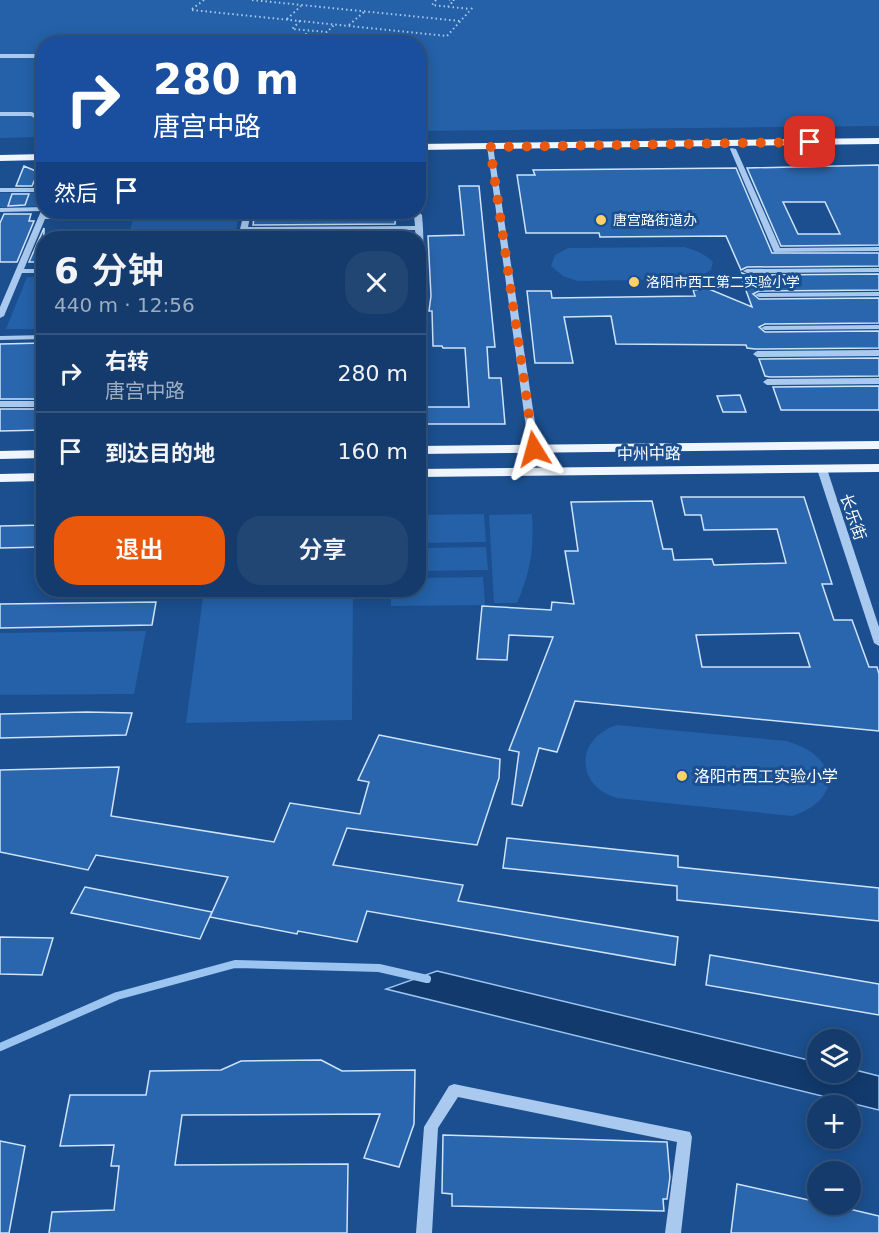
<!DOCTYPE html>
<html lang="zh">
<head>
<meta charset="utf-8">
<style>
	:root { --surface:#143b6b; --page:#214673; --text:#f1f3f6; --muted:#9dadc1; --line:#33557e; --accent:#ea580c }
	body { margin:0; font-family:"DejaVu Sans","Noto Sans SC",sans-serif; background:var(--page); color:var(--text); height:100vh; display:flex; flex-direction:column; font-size:22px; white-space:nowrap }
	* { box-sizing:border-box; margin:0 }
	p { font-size:20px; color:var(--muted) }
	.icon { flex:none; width:33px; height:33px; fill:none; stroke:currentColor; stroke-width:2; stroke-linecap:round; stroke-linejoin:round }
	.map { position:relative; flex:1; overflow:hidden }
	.sheet { position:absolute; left:36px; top:231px; width:390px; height:366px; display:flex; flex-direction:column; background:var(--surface); border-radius:24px; box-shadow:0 3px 15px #0003,0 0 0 2px var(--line) }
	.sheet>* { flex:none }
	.guide { position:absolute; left:36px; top:36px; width:390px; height:183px; border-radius:24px; box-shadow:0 3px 15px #0003,0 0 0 2px var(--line); background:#1a4fa0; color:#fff; overflow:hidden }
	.fabs { position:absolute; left:807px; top:1029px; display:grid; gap:12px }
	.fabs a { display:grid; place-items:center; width:54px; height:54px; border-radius:50%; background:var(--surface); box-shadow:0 3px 15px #0003,0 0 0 2px var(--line); font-size:30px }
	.pin { position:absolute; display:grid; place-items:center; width:51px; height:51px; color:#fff; margin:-26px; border-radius:12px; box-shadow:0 3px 9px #0006 }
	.me { position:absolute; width:66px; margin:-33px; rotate:352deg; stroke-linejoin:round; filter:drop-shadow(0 0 4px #0008) }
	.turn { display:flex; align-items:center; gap:21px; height:126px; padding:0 18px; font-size:27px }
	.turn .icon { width:78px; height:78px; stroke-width:2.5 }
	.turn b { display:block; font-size:42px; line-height:51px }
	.then { display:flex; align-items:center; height:57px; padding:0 18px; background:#0003; gap:12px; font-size:22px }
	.round { display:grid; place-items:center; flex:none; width:63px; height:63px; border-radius:24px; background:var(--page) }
	.head { display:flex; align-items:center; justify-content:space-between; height:102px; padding:0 18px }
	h1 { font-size:36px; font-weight:600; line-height:45px }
	.action { display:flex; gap:12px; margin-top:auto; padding:12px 18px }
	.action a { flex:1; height:69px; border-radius:24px; background:var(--accent); color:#fff; font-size:24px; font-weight:600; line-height:69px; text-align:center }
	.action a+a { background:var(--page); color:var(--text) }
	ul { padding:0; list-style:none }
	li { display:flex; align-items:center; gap:18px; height:78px; padding:0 18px; border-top:2px solid var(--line) }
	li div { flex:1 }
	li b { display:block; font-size:22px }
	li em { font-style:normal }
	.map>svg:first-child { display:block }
	.green { fill:#2461a8 }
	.water { fill:#123a6d; stroke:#9cc4f0; stroke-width:1.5 }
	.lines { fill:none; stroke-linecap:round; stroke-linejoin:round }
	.stream { stroke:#9cc4f0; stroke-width:8 }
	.building { fill:#2a66ad; stroke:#cfe3fa; stroke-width:1.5; fill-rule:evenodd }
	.path { stroke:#a9c9ee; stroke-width:2; stroke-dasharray:1.5 3; stroke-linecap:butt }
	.minor { fill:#a9c9ee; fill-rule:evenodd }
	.major { fill:#f0f6ff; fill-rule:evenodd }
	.route { stroke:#ea580c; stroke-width:10; stroke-dasharray:0 18 }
	.poi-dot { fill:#ffd166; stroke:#1b4f8f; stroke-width:2 }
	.labels { text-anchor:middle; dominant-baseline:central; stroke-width:6; stroke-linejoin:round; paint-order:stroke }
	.far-poi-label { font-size:14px; fill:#fff; stroke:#1b4f8f; text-anchor:start }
	.street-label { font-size:16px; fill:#fff; stroke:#1b4f8f }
	.poi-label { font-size:16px; fill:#fff; stroke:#1b4f8f; text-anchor:start }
</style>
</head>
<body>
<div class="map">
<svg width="879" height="1233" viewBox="0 0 879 1233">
	<rect width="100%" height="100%" fill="#1b4f8f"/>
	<!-- green -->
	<path class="green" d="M 0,0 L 879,0 L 879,126 L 419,131 L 418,44 L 44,44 L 43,137 L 0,138 Z
		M 0,193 L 43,193 L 39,206 L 0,207 Z
		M 136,212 L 240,212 L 234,238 L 127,238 Z
		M 684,247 C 696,250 705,254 713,262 L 711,270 L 695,279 L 577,281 L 563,276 L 551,266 L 555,255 L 568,248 Z
		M 27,277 L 43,277 L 43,329 L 6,329 Z
		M 484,514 L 486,542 L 419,543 L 419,515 Z
		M 532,514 C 534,549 531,571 517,603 L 494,603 L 489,515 Z
		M 486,547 L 488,570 L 419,571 L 419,548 Z
		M 483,577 L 485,605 L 391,606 L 391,590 L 418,590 L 419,578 Z
		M 204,590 L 353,590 L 352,720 L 186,723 Z
		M 146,631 L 134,694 L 0,695 L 0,633 Z
		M 617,725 L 787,741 C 798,745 810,749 819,759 C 843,785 818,809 792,816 L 617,798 C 575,786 575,738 617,725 Z"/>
	<!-- water -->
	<path class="water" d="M 437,971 L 817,1062 L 818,1072 L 850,1072 L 851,1069 L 879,1076 L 879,1110 L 386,989 Z"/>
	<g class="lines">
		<!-- stream -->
		<path class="stream" d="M 0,1047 L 117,996 L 235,964 L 379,968 L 427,979"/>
	</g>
	<!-- building -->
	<path class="building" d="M 879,165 L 879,245 L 781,246 L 747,168 ZM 783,202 L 825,202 L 840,234 L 798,234 Z
		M 24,166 L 38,172 L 32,186 L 16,186 Z
		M 736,168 L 772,253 L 879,253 L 879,266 L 747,267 L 741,270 L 726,236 L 600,237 L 599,233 L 526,233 L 517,175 L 535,175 L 533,170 Z
		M 459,186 L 479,186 L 495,347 L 487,347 L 489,378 L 501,378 L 505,424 L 418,424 L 418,407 L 469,407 L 465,348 L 443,348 L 442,346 L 433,346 L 432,311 L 429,311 L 431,296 L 428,236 L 464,235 Z
		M 12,194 L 29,194 L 25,205 L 8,206 Z
		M 255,212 L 396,212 L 395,224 L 253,225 Z
		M 4,214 L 31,214 L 29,221 L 34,221 L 17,262 L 0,262 L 0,223 Z
		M 44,228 L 44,262 L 29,262 Z
		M 395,232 L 395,238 L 250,238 L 251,233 Z
		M 742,273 L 747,275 L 879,274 L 879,290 L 759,291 L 753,294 L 759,299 L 879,298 L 879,323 L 765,324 L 759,327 L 765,332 L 879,331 L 879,348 L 755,349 L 747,348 L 746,345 L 616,344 L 611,316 L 564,317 L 573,363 L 535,363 L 527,291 L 551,291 L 552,298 L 695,296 L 693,290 L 709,289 L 752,307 L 741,277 L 744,277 Z
		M 44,343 L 44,399 L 0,399 L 0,344 Z
		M 879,358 L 879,376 L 770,377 L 765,376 L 759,359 Z
		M 879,386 L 879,410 L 781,410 L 773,387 Z
		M 740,395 L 746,412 L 723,412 L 717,396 Z
		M 0,409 L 44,409 L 44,430 L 0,431 Z
		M 681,497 L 804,497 L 832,584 L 822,584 L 834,620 L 852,620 L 869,667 L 877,667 L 879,674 L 879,731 L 575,701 L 557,752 L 539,748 L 522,806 L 512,804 L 519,752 L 509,750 L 553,637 L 509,635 L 507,660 L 477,659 L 482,606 L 551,610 L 552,602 L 574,604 L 565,551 L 578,551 L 571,502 L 652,501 L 663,549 L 672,549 L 674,560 L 712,559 L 714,565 L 786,563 L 777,529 L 704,530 L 701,515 L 685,515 ZM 799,633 L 810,667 L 702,667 L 696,635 Z
		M 44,525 L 44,547 L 0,548 L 0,526 Z
		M 156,602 L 152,625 L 0,628 L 0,604 Z
		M 87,712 L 132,713 L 126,735 L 0,738 L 0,714 Z
		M 379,735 L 500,759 L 499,778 L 477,845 L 347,828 L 333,865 L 463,885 L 458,901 L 678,937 L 675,965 L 367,911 L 357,942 L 298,931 L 297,934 L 210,917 L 228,877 L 96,855 L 88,870 L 0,852 L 0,770 L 119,767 L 111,816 L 274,842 L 290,803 L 360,814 L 369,782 L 358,780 Z
		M 507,838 L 678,856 L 678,867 L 879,888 L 879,921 L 677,900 L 677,886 L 503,868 Z
		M 85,887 L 212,912 L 200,939 L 71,913 Z
		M 0,937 L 53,938 L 42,975 L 0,974 Z
		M 710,955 L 879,984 L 879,1015 L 706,985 Z
		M 321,1060 L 342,1071 L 415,1070 L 414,1124 L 399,1167 L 364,1158 L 380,1114 L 182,1115 L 175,1165 L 348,1164 L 347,1233 L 49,1233 L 52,1212 L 114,1210 L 119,1166 L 111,1166 L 114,1145 L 60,1146 L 70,1095 L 146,1095 L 150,1071 L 221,1070 L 241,1061 Z
		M 443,1135 L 667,1142 L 670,1177 L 667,1199 L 663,1199 L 664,1211 L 452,1206 L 452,1194 L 442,1193 Z
		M 0,1141 L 25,1146 L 9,1233 L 0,1233 Z
		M 737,1184 L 818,1202 L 818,1204 L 828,1204 L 879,1216 L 879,1233 L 731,1233 Z"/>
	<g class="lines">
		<!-- path -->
		<path class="path" d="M 252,0 L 460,21
			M 436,0 L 432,5 L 470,9
			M 448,7 L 454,0 L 449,0
			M 192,9 L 204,0
			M 192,10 L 447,36 L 474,6
			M 287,19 L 301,6
			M 300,21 L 292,29 L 327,32 L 335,24
			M 349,25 L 364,12
			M 296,44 L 309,31"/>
		<!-- minor -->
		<path class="minor" d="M 0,54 L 44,54 L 44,58 L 0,58 Z
			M 0,112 L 32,112 L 44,119 L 44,124 L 31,116 L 0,116 Z
			M 44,128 L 44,148 L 40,151 L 37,149 L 41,130 Z
			M 490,144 L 493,146 L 539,449 L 534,452 L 529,449 L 487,146 Z
			M 731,148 L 736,149 L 780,248 L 879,247 L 879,251 L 774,252 L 730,149 Z
			M 0,188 L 44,188 L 44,192 L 0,192 Z
			M 44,207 L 44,212 L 48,212 L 46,215 L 113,214 L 117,216 L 113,218 L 45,219 L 24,269 L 44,269 L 44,273 L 22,273 L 4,316 L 0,318 L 0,307 L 41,211 L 0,212 L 0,208 Z
			M 418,211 L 422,215 L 423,228 L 427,350 L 423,352 L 419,350 L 418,238 L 416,238 L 415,230 L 247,231 L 245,238 L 238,238 L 244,212 L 251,212 L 248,227 L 415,226 L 414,215 L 411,212 Z
			M 879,268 L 879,272 L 747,273 L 743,271 L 747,269 Z
			M 879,292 L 879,296 L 759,297 L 755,295 L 759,293 Z
			M 879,325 L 879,329 L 765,330 L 761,328 L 765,326 Z
			M 44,335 L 44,339 L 0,340 L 0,336 Z
			M 879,350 L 879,356 L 757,357 L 753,354 L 757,351 Z
			M 879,378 L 879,384 L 767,385 L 763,382 L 767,379 Z
			M 0,401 L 44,401 L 44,407 L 0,407 Z
			M 822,466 L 827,469 L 879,627 L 879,646 L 874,643 L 817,469 Z
			M 454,1084 L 690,1132 L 692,1137 L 681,1233 L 665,1233 L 677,1142 L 458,1097 L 438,1128 L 432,1233 L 416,1233 L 424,1127 L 449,1086 Z"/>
		<!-- major -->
		<path class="major" d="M 879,138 L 879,144 L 418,150 L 418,144 Z
			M 44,154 L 44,160 L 0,161 L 0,155 Z
			M 879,441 L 879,449 L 418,454 L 418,446 Z
			M 44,450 L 44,458 L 0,459 L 0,451 Z
			M 879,464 L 879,472 L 418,477 L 418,469 Z
			M 44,473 L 44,481 L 0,482 L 0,474 Z"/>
	</g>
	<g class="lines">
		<!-- route -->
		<path class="route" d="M 534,449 L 490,147 L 810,142"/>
	</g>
	<!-- markers -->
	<g class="poi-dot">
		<circle cx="601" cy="220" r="6"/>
		<circle cx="634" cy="282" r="6"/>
		<circle cx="682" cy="776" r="6"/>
	</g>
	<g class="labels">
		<!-- far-poi labels -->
		<g class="far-poi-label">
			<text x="613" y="220">唐宫路街道办</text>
			<text x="646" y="282">洛阳市西工第二实验小学</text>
		</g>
		<!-- street labels -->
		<g class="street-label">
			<text transform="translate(649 454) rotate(-1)">中州中路</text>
			<text transform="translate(853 517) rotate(71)">长乐街</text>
		</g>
		<!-- poi labels -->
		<g class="poi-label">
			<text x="694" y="776">洛阳市西工实验小学</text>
		</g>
	</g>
</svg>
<div class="fabs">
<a><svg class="icon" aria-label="layers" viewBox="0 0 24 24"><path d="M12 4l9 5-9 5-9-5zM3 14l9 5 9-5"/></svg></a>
<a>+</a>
<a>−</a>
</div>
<div class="pin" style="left:810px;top:142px;background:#d93025"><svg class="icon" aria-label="arrive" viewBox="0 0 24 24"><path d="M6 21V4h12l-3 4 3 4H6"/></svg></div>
<svg class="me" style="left:534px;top:449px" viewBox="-20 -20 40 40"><path d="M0-17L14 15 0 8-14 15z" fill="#ea580c" stroke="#fff" stroke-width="4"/></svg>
<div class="guide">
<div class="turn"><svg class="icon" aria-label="right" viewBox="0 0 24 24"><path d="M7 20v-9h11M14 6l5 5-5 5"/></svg><div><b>280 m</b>唐宫中路</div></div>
<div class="then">然后<svg class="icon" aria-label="arrive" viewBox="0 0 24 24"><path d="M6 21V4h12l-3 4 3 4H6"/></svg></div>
</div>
<section class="sheet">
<div class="head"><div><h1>6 分钟</h1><p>440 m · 12:56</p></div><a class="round"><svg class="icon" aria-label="close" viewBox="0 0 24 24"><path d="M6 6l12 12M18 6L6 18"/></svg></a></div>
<ul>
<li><svg class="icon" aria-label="right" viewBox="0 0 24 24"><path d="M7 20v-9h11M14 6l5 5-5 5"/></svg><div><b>右转</b><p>唐宫中路</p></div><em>280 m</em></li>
<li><svg class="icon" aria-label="arrive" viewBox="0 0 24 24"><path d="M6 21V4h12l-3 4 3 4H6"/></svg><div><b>到达目的地</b></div><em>160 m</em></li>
</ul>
<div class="action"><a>退出</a><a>分享</a></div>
</section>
</div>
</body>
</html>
